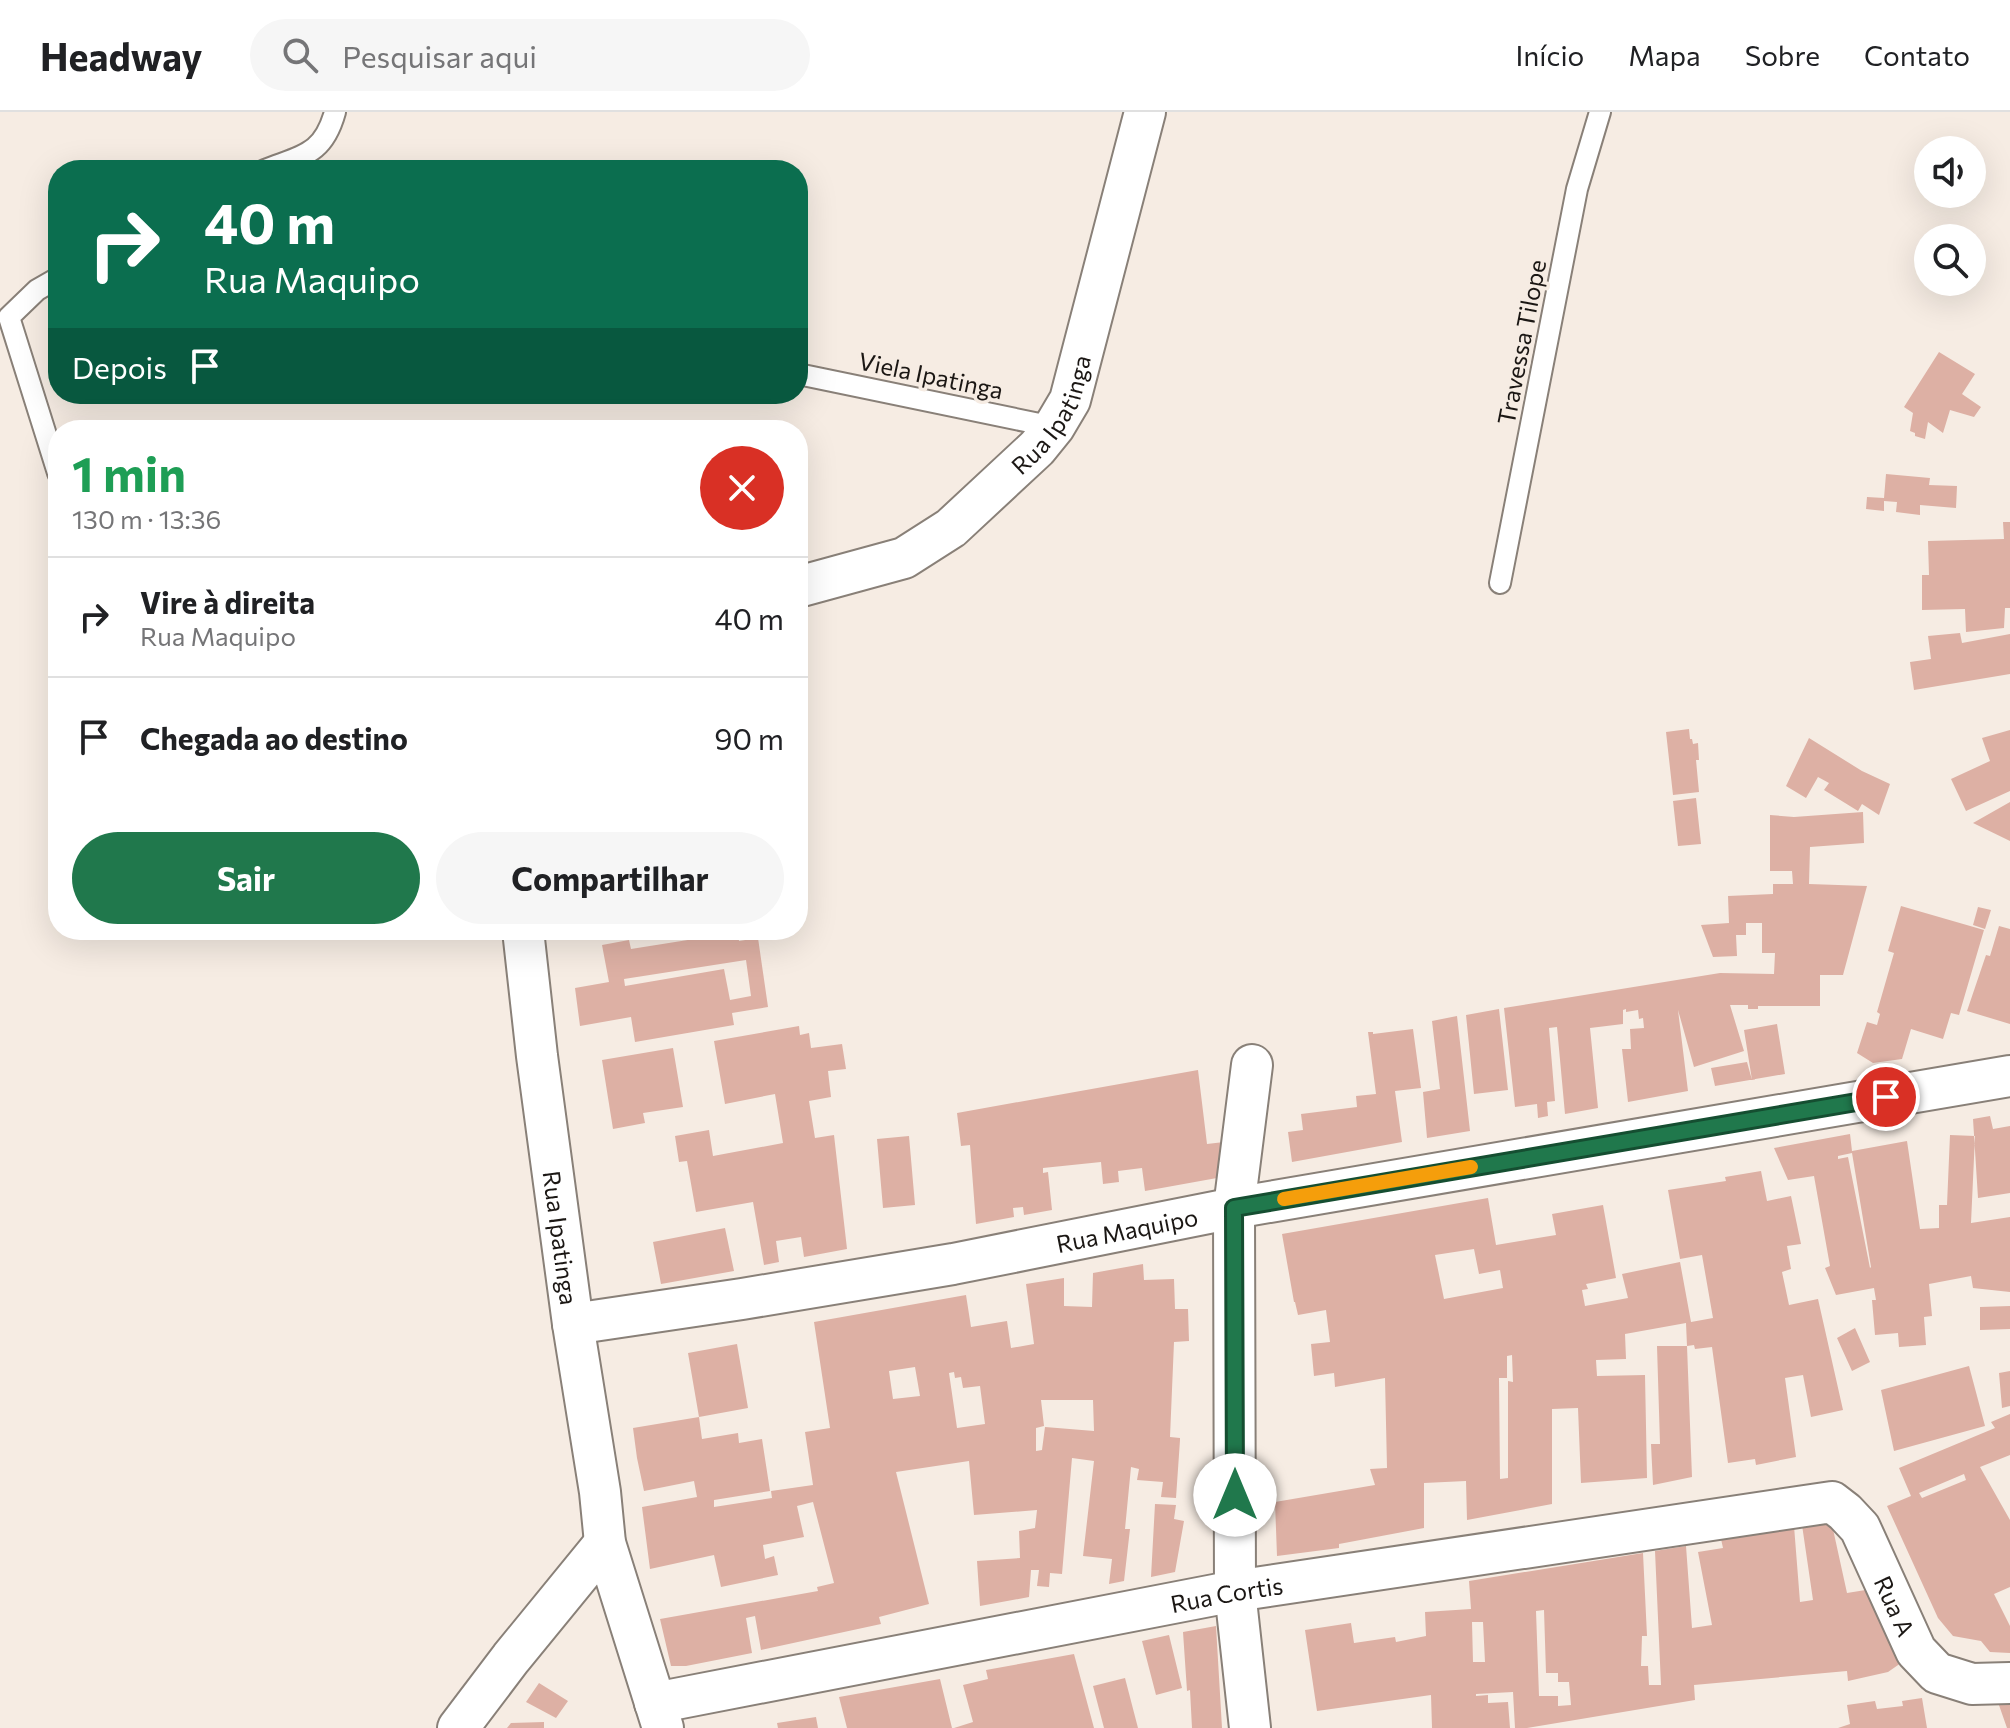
<!DOCTYPE html>
<html lang="pt">
<head>
<meta charset="utf-8">
<style>
	:root { --surface:#fff; --page:#f6f6f6; --text:#202124; --muted:#757577; --line:#e0e0e0; --accent:#20784c }
	body { margin:0; font-family:Commissioner,sans-serif; background:var(--page); color:var(--text); height:100vh; display:flex; flex-direction:column; font-size:30px; white-space:nowrap }
	* { box-sizing:border-box; margin:0 }
	p { font-size:26px; color:var(--muted) }
	.icon { flex:none; width:44px; height:44px; fill:none; stroke:currentColor; stroke-width:2; stroke-linecap:round; stroke-linejoin:round }
	.map { position:relative; flex:1; overflow:hidden }
	.drawer { position:absolute; left:48px; top:308px; width:760px; height:520px; display:flex; flex-direction:column; background:var(--surface); border-radius:32px; box-shadow:0 8px 32px #0002 }
	.drawer>* { flex:none }
	.top-card { position:absolute; left:48px; top:48px; width:760px; height:244px; border-radius:32px; box-shadow:0 8px 32px #0002; background:#0b6e4f; color:#fff; overflow:hidden }
	.controls { position:absolute; left:1914px; top:24px; display:grid; gap:16px }
	.controls a { display:grid; place-items:center; width:72px; height:72px; border-radius:50%; background:var(--surface); box-shadow:0 8px 32px #0002; font-size:40px }
	.pin { position:absolute; display:grid; place-items:center; width:68px; height:68px; color:#fff; margin:-34px; border:4px solid #fff; border-radius:50%; box-shadow:0 2px 8px #0007 }
	.me { position:absolute; width:88px; margin:-44px; rotate:0deg; stroke-linejoin:round; filter:drop-shadow(0 0 6px #0008) }
	.turn { display:flex; align-items:center; gap:28px; height:168px; padding:0 24px; font-size:36px }
	.turn .icon { width:104px; height:104px; stroke-width:2.5 }
	.turn b { display:block; font-size:56px; line-height:68px }
	.then { display:flex; align-items:center; height:76px; padding:0 24px; background:#0003; gap:16px; font-size:30px }
	.round { display:grid; place-items:center; flex:none; width:84px; height:84px; border-radius:42px; background:var(--page) }
	.head { display:flex; align-items:center; justify-content:space-between; height:136px; padding:0 24px }
	h1 { font-size:48px; font-weight:700; line-height:60px; color:#1e9e55 }
	.primary-button { display:flex; gap:16px; margin-top:auto; padding:16px 24px }
	.primary-button a { flex:1; height:92px; border-radius:48px; background:var(--accent); color:#fff; font-size:32px; font-weight:700; line-height:92px; text-align:center }
	.primary-button a+a { background:var(--page); color:var(--text) }
	ul { padding:0; list-style:none }
	li { display:flex; align-items:center; gap:24px; height:120px; padding:0 24px; border-top:2px solid var(--line) }
	li div { flex:1 }
	li b { display:block; font-size:30px }
	li em { font-style:normal }
	header { display:flex; align-items:center; gap:48px; box-sizing:border-box; height:112px; padding:0 40px; background:var(--surface); border-bottom:2px solid var(--line) }
	header strong { font-size:38px }
	nav { display:flex; gap:44px; margin-inline-start:auto; font-size:28px }
	.search { width:560px; height:72px; background:var(--page); display:flex; align-items:center; gap:20px; box-sizing:border-box; padding:0 28px; border-radius:44px; color:var(--muted); font-size:30px }
	.map>svg:first-child { display:block }
	.building { fill:#ddb0a4; fill-rule:evenodd }
	.lines { fill:none; stroke-linecap:round; stroke-linejoin:round }
	.lane-casing { stroke:#898078; stroke-width:24 }
	.street-casing { stroke:#898078; stroke-width:44 }
	.lane { stroke:#fff; stroke-width:20 }
	.street { stroke:#fff; stroke-width:40 }
	.route-casing { stroke:#154e31; stroke-width:20 }
	.route { stroke:#20784c; stroke-width:14 }
	.slow { stroke:#f59e0b; stroke-width:14 }
	.labels { text-anchor:middle; dominant-baseline:central; stroke-width:7; stroke-linejoin:round; paint-order:stroke }
	.street-label { font-size:24px; fill:#1b1714; stroke:#f6ece3 }
</style>
</head>
<body>
<header>
<strong>Headway</strong>
<div class="search"><svg class="icon" aria-label="search" viewBox="0 0 24 24"><circle cx="10" cy="10" r="6"/><path d="M15 15l6 6"/></svg>Pesquisar aqui</div>
<nav><a>Início</a><a>Mapa</a><a>Sobre</a><a>Contato</a></nav>
</header>
<div class="map">
<svg width="2010" height="1616" viewBox="0 0 2010 1616">
	<rect width="100%" height="100%" fill="#f6ece3"/>
	<!-- building -->
	<path class="building" d="M 1939,240 L 1975,262 L 1962,282 L 1981,295 L 1974,305 L 1950,298 L 1943,321 L 1928,310 L 1925,327 L 1915,324 L 1915,321 L 1910,319 L 1913,301 L 1904,295 Z
		M 1886,362 L 1930,366 L 1929,373 L 1957,374 L 1956,396 L 1920,393 L 1920,403 L 1896,400 L 1897,390 L 1884,389 L 1884,399 L 1866,397 L 1867,385 L 1884,386 Z
		M 2003,410 L 2010,410 L 2010,496 L 2005,496 L 2004,516 L 1966,520 L 1965,497 L 1922,498 L 1922,463 L 1929,463 L 1928,429 L 2004,427 Z
		M 1960,521 L 1962,531 L 2010,522 L 2010,562 L 1914,578 L 1910,550 L 1931,547 L 1928,524 Z
		M 1689,617 L 1690,627 L 1692,627 L 1693,632 L 1698,631 L 1699,648 L 1696,648 L 1699,680 L 1673,683 L 1666,620 Z
		M 2010,618 L 2010,679 L 1966,699 L 1951,667 L 1990,649 L 1982,626 Z
		M 1809,626 L 1862,659 L 1890,672 L 1879,703 L 1862,692 L 1858,699 L 1824,678 L 1829,671 L 1818,665 L 1806,686 L 1786,674 Z
		M 1696,686 L 1701,732 L 1678,734 L 1673,689 Z
		M 2010,690 L 2010,729 L 1973,711 Z
		M 1863,700 L 1864,731 L 1810,735 L 1809,772 L 1867,774 L 1843,863 L 1820,863 L 1820,894 L 1758,894 L 1758,897 L 1748,897 L 1748,893 L 1730,893 L 1744,939 L 1694,955 L 1678,898 L 1688,979 L 1628,990 L 1622,937 L 1631,937 L 1630,917 L 1644,916 L 1643,906 L 1639,907 L 1638,898 L 1626,900 L 1626,897 L 1623,898 L 1623,912 L 1590,916 L 1598,996 L 1565,1002 L 1557,915 L 1549,916 L 1555,989 L 1547,990 L 1548,1004 L 1538,1006 L 1537,992 L 1515,995 L 1504,896 L 1720,861 L 1774,862 L 1775,841 L 1762,841 L 1762,811 L 1746,811 L 1746,823 L 1736,823 L 1737,844 L 1713,845 L 1701,813 L 1729,811 L 1728,784 L 1773,782 L 1773,772 L 1793,772 L 1792,759 L 1770,759 L 1770,703 L 1794,705 Z
		M 1901,794 L 1984,818 L 1959,903 L 1951,901 L 1943,927 L 1911,917 L 1902,947 L 1873,951 L 1857,941 L 1867,910 L 1877,913 L 1880,902 L 1877,900 L 1894,841 L 1888,839 Z
		M 1978,795 L 1991,798 L 1985,817 L 1973,813 Z
		M 1999,814 L 2010,817 L 2010,912 L 1967,899 L 1986,843 L 1990,844 Z
		M 738,820 L 739,829 L 758,826 L 768,895 L 732,901 L 734,913 L 635,930 L 631,905 L 580,914 L 575,876 L 609,870 L 602,833 L 629,828 L 631,837 ZM 746,848 L 751,884 L 730,888 L 724,857 L 625,874 L 624,867 Z
		M 1499,897 L 1508,978 L 1474,982 L 1466,903 Z
		M 1457,904 L 1470,1019 L 1427,1026 L 1423,980 L 1440,977 L 1432,909 Z
		M 1777,912 L 1785,962 L 1715,974 L 1711,956 L 1747,950 L 1752,968 L 1744,918 Z
		M 799,914 L 800,923 L 809,921 L 811,936 L 842,932 L 846,957 L 828,959 L 831,985 L 809,989 L 815,1026 L 834,1023 L 847,1137 L 804,1145 L 801,1125 L 776,1129 L 779,1150 L 764,1153 L 753,1090 L 696,1100 L 687,1049 L 679,1050 L 675,1024 L 709,1018 L 713,1044 L 783,1031 L 775,982 L 725,992 L 714,929 Z
		M 1413,917 L 1421,976 L 1395,979 L 1402,1030 L 1292,1050 L 1288,1020 L 1303,1018 L 1301,1002 L 1357,995 L 1356,984 L 1376,982 L 1368,920 L 1373,920 L 1373,922 Z
		M 673,936 L 683,995 L 643,1001 L 645,1011 L 613,1017 L 602,948 Z
		M 1198,958 L 1207,1032 L 1224,1030 L 1228,1064 L 1145,1079 L 1142,1056 L 1118,1059 L 1119,1070 L 1103,1072 L 1101,1050 L 1043,1056 L 1043,1061 L 1048,1060 L 1052,1098 L 1024,1103 L 1023,1095 L 1013,1096 L 1014,1105 L 976,1112 L 970,1033 L 961,1034 L 957,1001 Z
		M 1990,1004 L 1993,1017 L 2010,1014 L 2010,1081 L 1978,1086 L 1973,1007 Z
		M 1850,1022 L 1852,1039 L 1907,1029 L 1920,1117 L 1939,1116 L 1939,1093 L 1947,1093 L 1950,1023 L 1975,1024 L 1971,1111 L 2010,1105 L 2010,1180 L 1973,1176 L 1971,1164 L 1929,1172 L 1932,1204 L 1924,1205 L 1926,1233 L 1899,1235 L 1898,1221 L 1875,1223 L 1872,1188 L 1876,1188 L 1874,1176 L 1836,1183 L 1825,1156 L 1830,1154 L 1814,1064 L 1788,1068 L 1774,1036 ZM 1852,1041 L 1871,1155 L 1870,1156 L 1848,1045 L 1838,1047 L 1838,1044 Z
		M 909,1024 L 915,1093 L 883,1096 L 877,1027 Z
		M 1761,1059 L 1767,1089 L 1791,1084 L 1801,1132 L 1787,1134 L 1791,1157 L 1782,1160 L 1789,1193 L 1818,1187 L 1843,1298 L 1811,1305 L 1803,1263 L 1785,1266 L 1796,1345 L 1756,1353 L 1755,1347 L 1728,1351 L 1712,1235 L 1695,1237 L 1694,1233 L 1687,1234 L 1686,1211 L 1625,1222 L 1626,1247 L 1596,1248 L 1597,1264 L 1645,1263 L 1647,1366 L 1581,1371 L 1578,1296 L 1552,1297 L 1552,1392 L 1467,1408 L 1466,1369 L 1424,1371 L 1424,1416 L 1339,1432 L 1339,1436 L 1277,1444 L 1275,1390 L 1375,1373 L 1370,1357 L 1387,1356 L 1385,1266 L 1335,1275 L 1334,1261 L 1314,1264 L 1311,1232 L 1330,1230 L 1326,1198 L 1298,1203 L 1295,1190 L 1294,1190 L 1282,1122 L 1488,1086 L 1496,1133 L 1556,1123 L 1552,1102 L 1603,1093 L 1616,1166 L 1586,1172 L 1588,1177 L 1582,1178 L 1585,1194 L 1628,1186 L 1622,1162 L 1680,1150 L 1691,1210 L 1713,1206 L 1702,1143 L 1680,1147 L 1668,1078 L 1726,1069 L 1725,1065 ZM 1474,1137 L 1479,1162 L 1500,1158 L 1503,1176 L 1444,1187 L 1435,1143 ZM 1512,1243 L 1513,1270 L 1508,1269 L 1508,1366 L 1500,1367 L 1499,1266 L 1507,1266 L 1507,1244 Z
		M 725,1116 L 734,1159 L 661,1172 L 653,1130 Z
		M 1143,1152 L 1144,1168 L 1174,1167 L 1175,1197 L 1188,1197 L 1189,1229 L 1174,1230 L 1170,1325 L 1180,1326 L 1180,1328 L 1176,1386 L 1161,1385 L 1163,1370 L 1137,1368 L 1139,1357 L 1131,1355 L 1125,1417 L 1130,1417 L 1124,1469 L 1109,1472 L 1112,1447 L 1083,1444 L 1094,1349 L 1072,1346 L 1062,1462 L 1050,1461 L 1049,1475 L 1037,1474 L 1039,1458 L 1031,1458 L 1029,1485 L 980,1494 L 977,1449 L 1020,1446 L 1019,1419 L 1035,1416 L 1037,1398 L 974,1403 L 969,1349 L 896,1360 L 929,1492 L 879,1505 L 881,1512 L 761,1538 L 755,1504 L 746,1506 L 752,1541 L 686,1554 L 671,1554 L 660,1507 L 818,1479 L 817,1475 L 834,1471 L 813,1390 L 797,1394 L 804,1425 L 763,1433 L 765,1447 L 774,1444 L 778,1463 L 721,1475 L 714,1443 L 650,1457 L 642,1395 L 697,1385 L 694,1369 L 644,1379 L 637,1346 L 633,1316 L 699,1305 L 702,1327 L 738,1321 L 739,1331 L 762,1327 L 770,1379 L 714,1388 L 714,1395 L 772,1386 L 771,1379 L 813,1373 L 805,1320 L 830,1316 L 814,1210 L 966,1183 L 971,1215 L 1007,1209 L 1011,1236 L 1034,1232 L 1026,1172 L 1064,1166 L 1064,1194 L 1092,1195 L 1093,1161 ZM 915,1255 L 920,1284 L 893,1287 L 889,1259 ZM 954,1260 L 955,1266 L 961,1265 L 963,1276 L 980,1274 L 985,1312 L 957,1316 L 949,1261 ZM 1041,1288 L 1093,1288 L 1094,1319 L 1045,1315 L 1042,1338 L 1036,1339 L 1036,1316 L 1044,1314 Z
		M 2010,1194 L 2010,1217 L 1980,1218 L 1980,1195 Z
		M 1855,1216 L 1870,1250 L 1852,1259 L 1837,1226 Z
		M 737,1232 L 748,1296 L 699,1305 L 688,1241 Z
		M 1657,1234 L 1687,1234 L 1692,1365 L 1653,1373 L 1651,1332 L 1660,1332 Z
		M 1969,1254 L 1985,1314 L 1894,1339 L 1881,1278 Z
		M 2010,1259 L 2010,1294 L 2002,1296 L 1999,1261 Z
		M 2010,1302 L 2010,1343 L 1980,1355 L 2010,1408 L 2010,1475 L 1994,1482 L 2010,1514 L 2010,1541 L 1990,1540 L 1981,1529 L 1953,1524 L 1938,1506 L 1887,1394 L 1911,1384 L 1899,1356 L 1995,1316 L 1991,1310 ZM 1964,1362 L 1966,1368 L 1922,1386 L 1919,1381 Z
		M 1155,1392 L 1176,1393 L 1174,1407 L 1184,1409 L 1175,1460 L 1151,1465 Z
		M 1831,1408 L 1847,1481 L 1878,1476 L 1901,1551 L 1888,1560 L 1848,1569 L 1847,1559 L 1694,1573 L 1695,1588 L 1527,1616 L 1515,1616 L 1513,1580 L 1476,1582 L 1476,1584 L 1488,1583 L 1488,1591 L 1508,1590 L 1510,1616 L 1432,1616 L 1431,1583 L 1317,1599 L 1305,1518 L 1351,1511 L 1354,1531 L 1395,1525 L 1396,1530 L 1426,1524 L 1425,1500 L 1471,1497 L 1469,1469 L 1643,1441 L 1647,1524 L 1642,1524 L 1641,1554 L 1648,1554 L 1649,1573 L 1661,1573 L 1655,1439 L 1686,1434 L 1692,1516 L 1712,1513 L 1698,1440 L 1723,1436 L 1721,1427 L 1794,1414 L 1800,1490 L 1813,1488 L 1802,1413 ZM 1544,1498 L 1546,1561 L 1558,1561 L 1558,1570 L 1569,1570 L 1571,1593 L 1558,1594 L 1558,1584 L 1539,1584 L 1536,1499 ZM 1472,1510 L 1483,1510 L 1485,1550 L 1473,1550 Z
		M 1216,1514 L 1222,1616 L 1192,1616 L 1190,1578 L 1187,1579 L 1183,1520 Z
		M 1169,1523 L 1182,1576 L 1156,1583 L 1142,1529 Z
		M 1074,1542 L 1094,1616 L 954,1616 L 973,1610 L 963,1573 L 988,1567 L 986,1558 Z
		M 1125,1566 L 1138,1616 L 1104,1616 L 1093,1574 Z
		M 940,1567 L 952,1616 L 847,1616 L 839,1585 Z
		M 539,1571 L 568,1589 L 556,1606 L 526,1590 Z
		M 1993,1576 L 2010,1579 L 2010,1616 L 2007,1616 Z
		M 1922,1586 L 1927,1616 L 1838,1616 L 1850,1612 L 1847,1593 L 1875,1589 L 1877,1597 L 1903,1594 L 1902,1589 Z
		M 816,1605 L 818,1616 L 778,1616 L 777,1611 Z
		M 544,1610 L 544,1616 L 507,1616 L 511,1611 Z"/>
	<g class="lines">
		<!-- lane casing -->
		<g class="lane-casing">
			<path id="lane" d="M 265,58 C 303,43 323,43 335,0
				M 9,205 L 58,361
				M 9,205 L 37,178 L 58,166
				M 798,262 L 1054,315
				M 1500,471 L 1577,77 L 1600,0"/>
		</g>
		<!-- street casing -->
		<g class="street-casing">
			<g id="street">
				<path id="s1" d="M 798,475 L 904,446 L 951,416 L 1037,336 L 1054,315 L 1070,288 L 1145,0"/>
				<path id="s2" d="M 523,818 L 537,944 L 573,1212 L 600,1380 L 605,1431 L 663,1616"/>
				<path id="s3" d="M 573,1212 L 742,1187 L 953,1152 L 1234,1096 L 2010,964"/>
				<path id="s4" d="M 655,1591 L 1235,1479 L 1832,1390 L 1845,1400 L 1860,1416 L 1916,1539 L 1937,1561 L 1972,1572 L 2010,1571"/>
				<path d="M 458,1616 L 511,1546 L 605,1431"/>
				<path d="M 1250,1616 L 1235,1479 L 1234,1096 L 1252,953"/>
			</g>
		</g>
		<!-- lane -->
		<use href="#lane" class="lane"/>
		<!-- street -->
		<use href="#street" class="street"/>
	</g>
	<g class="lines">
		<!-- route casing -->
		<g class="route-casing">
			<path id="route" d="M 1235,1383 L 1234,1096 L 1886,985"/>
		</g>
		<!-- route -->
		<use href="#route" class="route"/>
		<!-- slow -->
		<path class="slow" d="M 1284,1087 L 1471,1055"/>
	</g>
	<g class="labels">
		<!-- street labels -->
		<g class="street-label">
			<text transform="translate(1521 230) rotate(-79)">Travessa Tilope</text>
			<text transform="translate(931 263) rotate(12)">Viela Ipatinga</text>
			<text stroke="none"><textPath href="#s1" startOffset="320">Rua Ipatinga</textPath></text>
			<text stroke="none"><textPath href="#s3" startOffset="562">Rua Maquipo</textPath></text>
			<text stroke="none"><textPath href="#s2" startOffset="310">Rua Ipatinga</textPath></text>
			<text stroke="none"><textPath href="#s4" startOffset="582">Rua Cortis</textPath></text>
			<text stroke="none"><textPath href="#s4" startOffset="1318">Rua A</textPath></text>
		</g>
	</g>
</svg>
<div class="controls">
<a><svg class="icon" aria-label="sound" viewBox="0 0 24 24"><path d="M4 9h4l5-4v14l-5-4H4zM17 9q2 3 0 6"/></svg></a>
<a><svg class="icon" aria-label="search" viewBox="0 0 24 24"><circle cx="10" cy="10" r="6"/><path d="M15 15l6 6"/></svg></a>
</div>
<div class="pin" style="left:1886px;top:985px;background:#d93025"><svg class="icon" aria-label="arrive" viewBox="0 0 24 24"><path d="M6 21V4h12l-3 4 3 4H6"/></svg></div>
<svg class="me" style="left:1235px;top:1383px" viewBox="-20 -20 40 40"><circle r="19" fill="#fff"/><path d="M0-13L10 11 0 6-10 11z" fill="#20784c"/></svg>
<div class="top-card">
<div class="turn"><svg class="icon" aria-label="right" viewBox="0 0 24 24"><path d="M7 20v-9h11M14 6l5 5-5 5"/></svg><div><b>40 m</b>Rua Maquipo</div></div>
<div class="then">Depois<svg class="icon" aria-label="arrive" viewBox="0 0 24 24"><path d="M6 21V4h12l-3 4 3 4H6"/></svg></div>
</div>
<section class="drawer">
<div class="head"><div><h1>1 min</h1><p>130 m · 13:36</p></div><a class="round" style="background:#d93025;color:#fff"><svg class="icon" aria-label="close" viewBox="0 0 24 24"><path d="M6 6l12 12M18 6L6 18"/></svg></a></div>
<ul>
<li><svg class="icon" aria-label="right" viewBox="0 0 24 24"><path d="M7 20v-9h11M14 6l5 5-5 5"/></svg><div><b>Vire à direita</b><p>Rua Maquipo</p></div><em>40 m</em></li>
<li><svg class="icon" aria-label="arrive" viewBox="0 0 24 24"><path d="M6 21V4h12l-3 4 3 4H6"/></svg><div><b>Chegada ao destino</b></div><em>90 m</em></li>
</ul>
<div class="primary-button"><a>Sair</a><a>Compartilhar</a></div>
</section>
</div>
</body>
</html>
